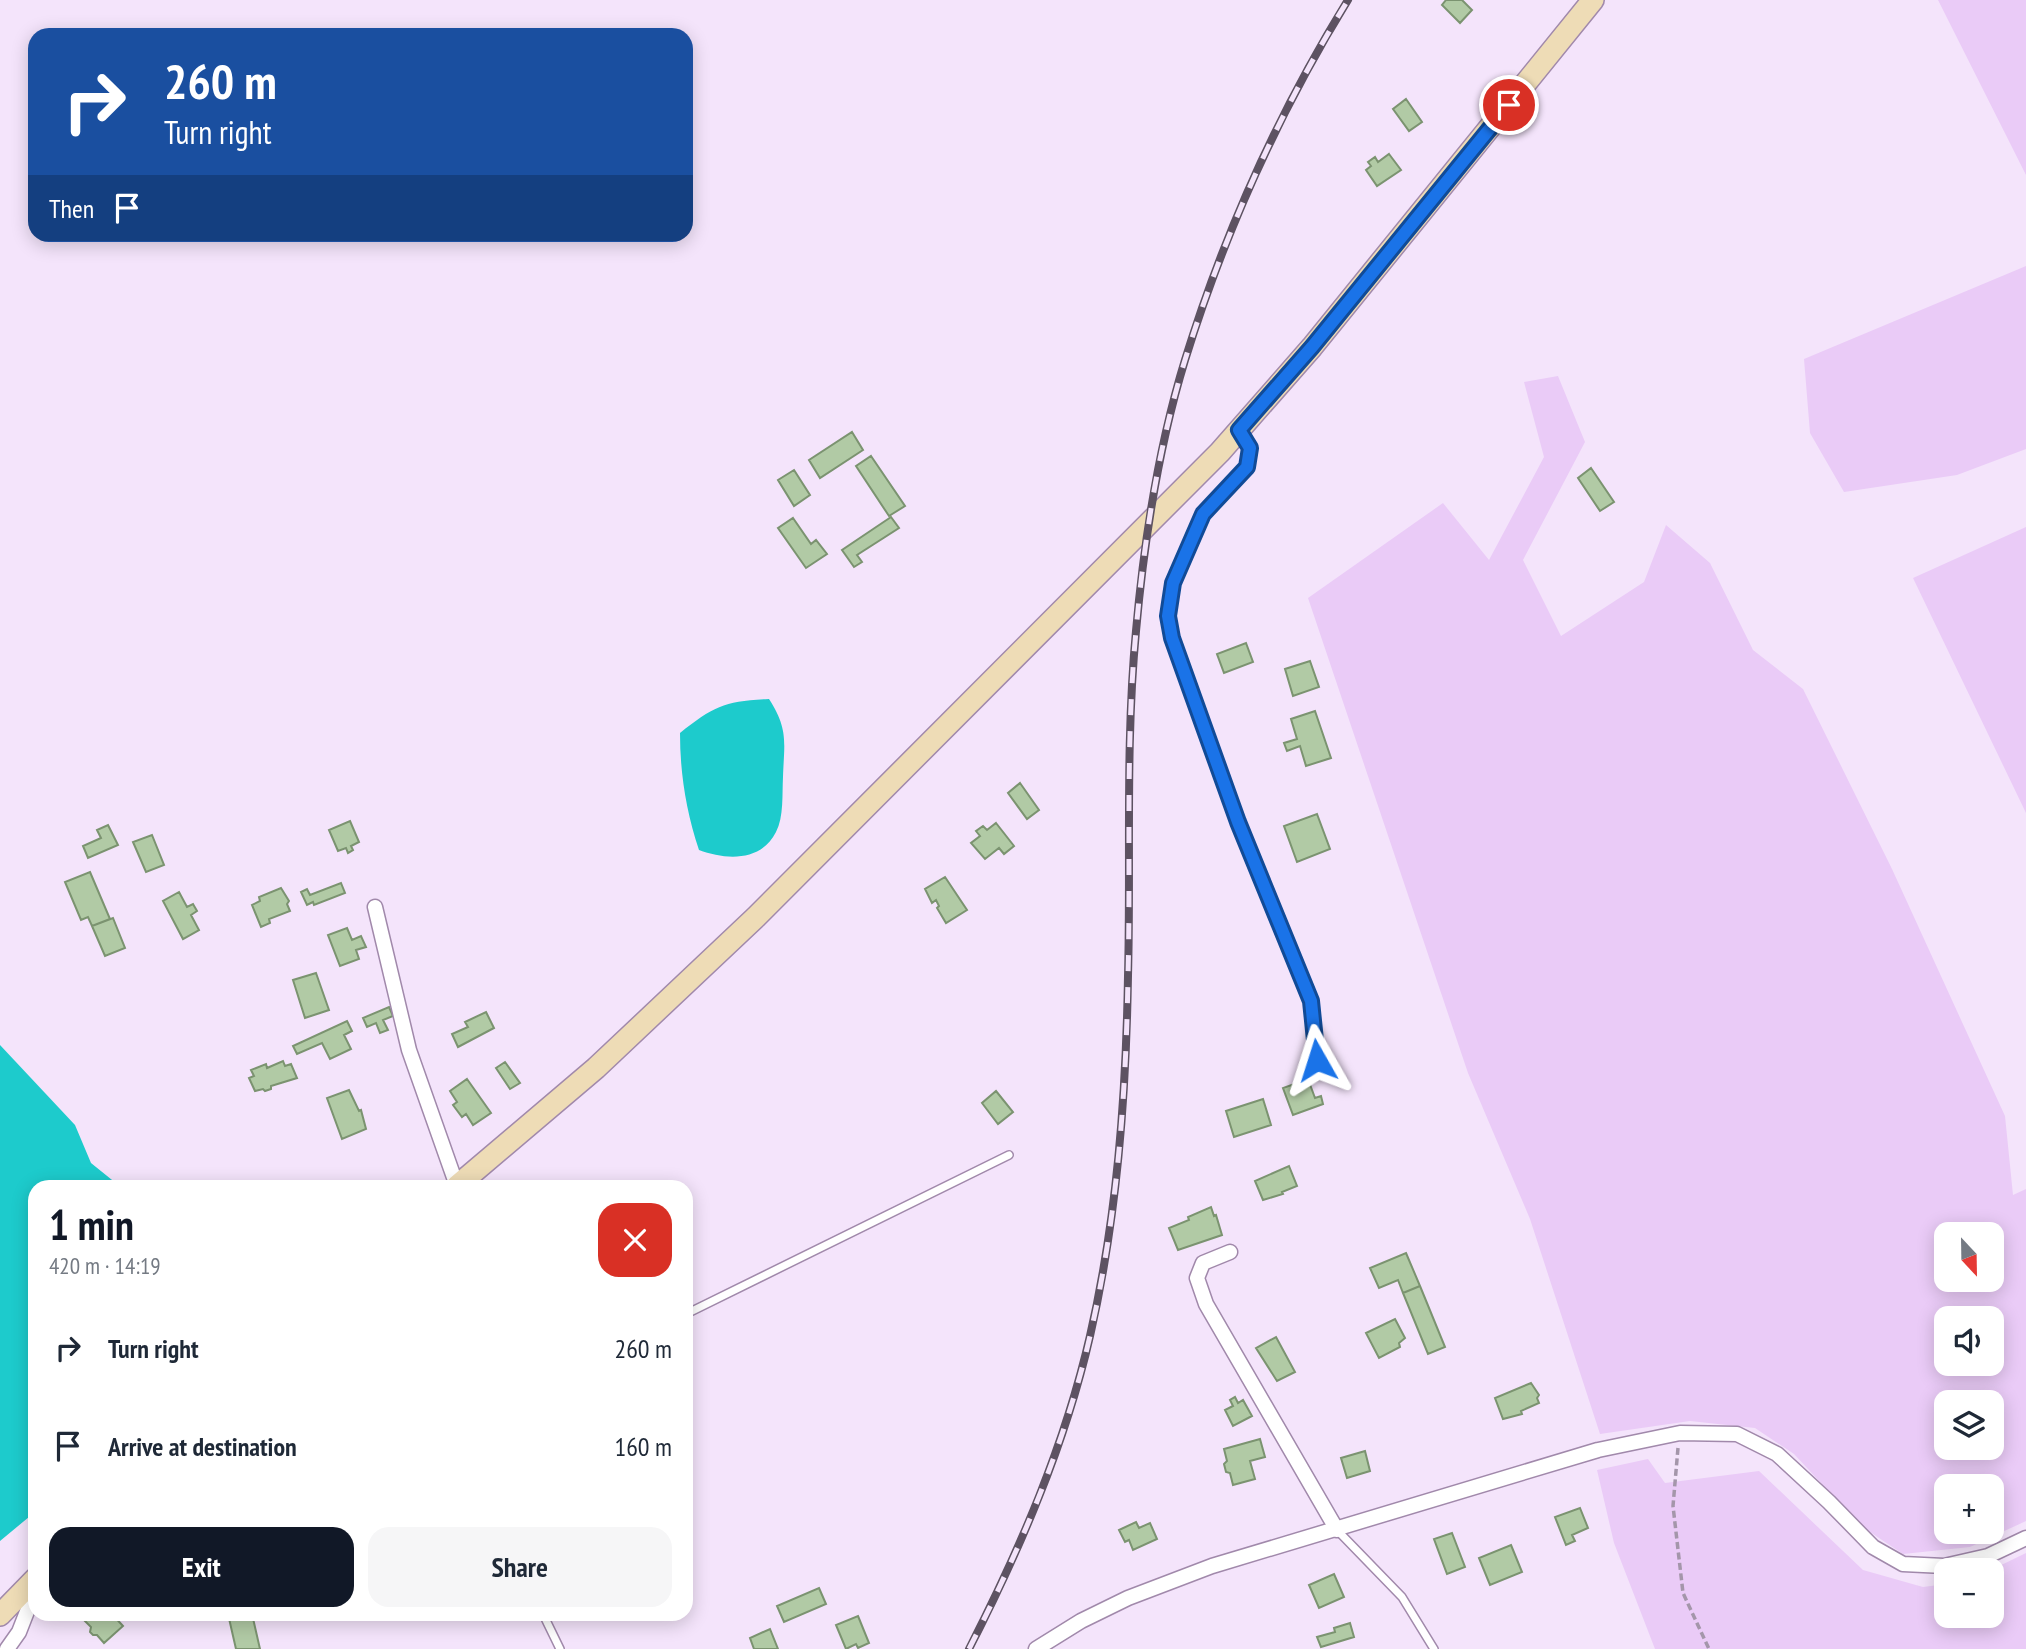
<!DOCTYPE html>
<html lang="en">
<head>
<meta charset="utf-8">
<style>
	:root { --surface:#fff; --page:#f6f6f7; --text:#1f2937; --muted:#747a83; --accent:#111827 }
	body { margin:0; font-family:"PT Sans Narrow",sans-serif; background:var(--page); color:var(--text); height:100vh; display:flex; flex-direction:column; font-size:26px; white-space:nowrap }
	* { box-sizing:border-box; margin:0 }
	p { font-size:23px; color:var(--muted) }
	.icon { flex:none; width:38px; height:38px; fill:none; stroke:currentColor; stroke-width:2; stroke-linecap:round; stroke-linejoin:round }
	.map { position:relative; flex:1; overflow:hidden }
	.side { position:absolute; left:28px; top:1180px; width:665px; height:441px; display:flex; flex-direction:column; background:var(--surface); border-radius:21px; box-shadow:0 4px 18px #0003 }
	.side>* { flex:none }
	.hud { position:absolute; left:28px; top:28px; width:665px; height:214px; border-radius:21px; box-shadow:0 4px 18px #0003; background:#1a4fa0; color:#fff; overflow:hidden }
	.needle { width:46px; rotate:158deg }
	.buttons { position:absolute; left:1934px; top:1222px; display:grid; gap:14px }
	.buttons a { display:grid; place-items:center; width:70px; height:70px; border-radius:14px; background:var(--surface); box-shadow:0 4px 18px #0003; font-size:35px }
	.pin { position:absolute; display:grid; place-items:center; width:60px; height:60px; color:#fff; margin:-30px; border:4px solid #fff; border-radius:50%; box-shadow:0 2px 7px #0007 }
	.me { position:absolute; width:77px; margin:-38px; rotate:354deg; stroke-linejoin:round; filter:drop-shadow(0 0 5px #0008) }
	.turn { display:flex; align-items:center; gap:24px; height:147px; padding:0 21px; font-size:32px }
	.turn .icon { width:91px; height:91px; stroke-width:2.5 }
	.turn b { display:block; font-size:49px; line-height:60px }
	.then { display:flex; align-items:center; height:66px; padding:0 21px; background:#0003; gap:14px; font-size:26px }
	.round { display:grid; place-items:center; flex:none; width:74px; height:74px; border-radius:21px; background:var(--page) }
	.overview { display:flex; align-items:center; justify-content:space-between; height:119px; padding:0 21px }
	h1 { font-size:42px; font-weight:700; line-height:52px; color:var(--accent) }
	.action { display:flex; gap:14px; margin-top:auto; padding:14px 21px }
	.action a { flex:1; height:80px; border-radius:21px; background:var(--accent); color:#fff; font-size:28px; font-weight:700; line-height:80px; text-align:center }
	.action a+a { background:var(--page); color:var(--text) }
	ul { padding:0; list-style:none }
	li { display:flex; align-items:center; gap:21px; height:98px; padding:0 21px }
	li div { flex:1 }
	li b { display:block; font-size:26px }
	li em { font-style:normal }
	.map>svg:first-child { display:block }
	.green { fill:#eacbf7; fill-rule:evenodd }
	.water { fill:#1dcbcc }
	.building { fill:#b1caa5; stroke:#7b9370; stroke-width:2 }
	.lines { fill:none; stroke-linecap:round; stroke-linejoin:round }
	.lane-casing { stroke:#a189ab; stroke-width:10 }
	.street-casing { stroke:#a189ab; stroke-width:17 }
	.secondary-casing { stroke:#a189ab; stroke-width:24 }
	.path { stroke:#a496aa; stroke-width:3.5; stroke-dasharray:7 3.5; stroke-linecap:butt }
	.lane { stroke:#fff; stroke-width:7 }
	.street { stroke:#fff; stroke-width:14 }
	.secondary { stroke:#eedcb6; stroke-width:21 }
	.rail-casing { stroke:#5d5262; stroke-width:8 }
	.rail { stroke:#f4e4fb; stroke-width:5; stroke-dasharray:16; stroke-linecap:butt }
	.route-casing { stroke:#114b97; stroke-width:18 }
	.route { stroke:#1a73e8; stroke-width:12 }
</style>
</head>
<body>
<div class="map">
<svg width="2026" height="1649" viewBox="0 0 2026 1649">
	<rect width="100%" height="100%" fill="#f4e4fb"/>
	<!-- green -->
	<path class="green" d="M 1938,0 L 2026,0 L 2026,175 Z
		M 2026,266 L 2026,449 L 1957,475 L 1844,492 L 1810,433 L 1804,359 Z
		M 1558,376 L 1585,442 L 1523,560 L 1561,636 L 1644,582 L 1666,525 L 1710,563 L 1753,650 L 1803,689 L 1892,869 L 2005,1116 L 2013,1195 L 2026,1189 L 2026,1521 L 1970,1547 L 1903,1554 L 1861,1526 L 1794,1454 L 1755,1428 L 1690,1421 L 1600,1434 L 1530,1219 L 1468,1073 L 1308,598 L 1443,503 L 1489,560 L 1544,457 L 1524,382 ZM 1946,1234 L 1992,1234 L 1992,1279 L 1946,1279 ZM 1946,1318 L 1992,1318 L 1992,1363 L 1946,1363 ZM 1946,1402 L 1992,1402 L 1992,1447 L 1946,1447 ZM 1946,1486 L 1992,1486 L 1992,1531 L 1946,1531 Z
		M 2026,527 L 2026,813 L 1913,578 Z
		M 1648,1459 L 1665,1483 L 1759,1471 L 1863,1570 L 1923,1587 L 1946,1584 L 1946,1615 L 1992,1615 L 1991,1570 L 2026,1553 L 2026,1649 L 1655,1649 L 1614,1543 L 1597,1470 Z"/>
	<!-- water -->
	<path class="water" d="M 769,699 C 789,730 784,743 783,777 C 782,794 784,817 776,832 C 761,862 726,860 699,850 C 686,811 680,773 680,733 C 714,706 725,701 769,699 Z
		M 0,1045 L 75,1125 L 91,1163 L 117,1184 L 117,1186 L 35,1186 L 35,1512 L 0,1541 Z"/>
	<!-- building -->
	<path class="building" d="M 1446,0 L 1462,0 L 1472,10 L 1460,23 L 1442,5 Z
		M 1406,99 L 1422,122 L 1409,131 L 1393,109 Z
		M 1389,154 L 1401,170 L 1377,186 L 1366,170 L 1371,166 L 1368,162 L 1375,157 L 1378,162 Z
		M 852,432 L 863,450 L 820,478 L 809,460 Z
		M 871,456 L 905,506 L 889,516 L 856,466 Z
		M 1591,468 L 1614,502 L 1600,511 L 1578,478 Z
		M 794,470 L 810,495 L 794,506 L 778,480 Z
		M 891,517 L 899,528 L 857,555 L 862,562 L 854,567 L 842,550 Z
		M 793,518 L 811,544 L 816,540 L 827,554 L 806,568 L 778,528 Z
		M 1246,643 L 1253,662 L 1224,673 L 1217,654 Z
		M 1310,661 L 1319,687 L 1293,696 L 1285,669 Z
		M 1315,711 L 1331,758 L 1306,766 L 1300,746 L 1287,751 L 1284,743 L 1297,739 L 1291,719 Z
		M 1020,783 L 1039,810 L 1027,819 L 1008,793 Z
		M 1317,814 L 1330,849 L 1297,862 L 1284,826 Z
		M 350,821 L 359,842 L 351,846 L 353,850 L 348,853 L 346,848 L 338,851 L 329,830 Z
		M 996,823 L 1014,846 L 1004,854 L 999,848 L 985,859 L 971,843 L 980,836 L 976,831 L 983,826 L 987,830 Z
		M 108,825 L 118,845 L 88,858 L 83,846 L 101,838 L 97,830 Z
		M 152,835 L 164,865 L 146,872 L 133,842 Z
		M 90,872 L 110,919 L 92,926 L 88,917 L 81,920 L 65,882 Z
		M 945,877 L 967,910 L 946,923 L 937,908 L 939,906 L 936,900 L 932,903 L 925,889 Z
		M 341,883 L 345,893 L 314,905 L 313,902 L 307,905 L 301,892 L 307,889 L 310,895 Z
		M 281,888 L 289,901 L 287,904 L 290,911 L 269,919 L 270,923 L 261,927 L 252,905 L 260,901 L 259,897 Z
		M 179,892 L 187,907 L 193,904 L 197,911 L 191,915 L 199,930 L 183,939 L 163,901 Z
		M 113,918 L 125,948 L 105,956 L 92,926 Z
		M 347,928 L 352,940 L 361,936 L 366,947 L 356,950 L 359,959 L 340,966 L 328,935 Z
		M 316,973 L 329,1010 L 305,1018 L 293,980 Z
		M 389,1007 L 393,1016 L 383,1020 L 388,1030 L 380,1033 L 376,1023 L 367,1027 L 363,1018 Z
		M 486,1012 L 494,1028 L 458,1047 L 452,1034 L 468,1027 L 465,1022 Z
		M 347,1021 L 352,1031 L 344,1035 L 351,1049 L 330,1059 L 322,1043 L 297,1054 L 293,1046 Z
		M 283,1061 L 285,1066 L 291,1064 L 297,1078 L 271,1086 L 271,1089 L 265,1091 L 263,1089 L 255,1091 L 249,1078 L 254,1076 L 251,1070 L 266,1064 L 267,1068 Z
		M 505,1062 L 520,1083 L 510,1089 L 496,1068 Z
		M 467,1079 L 491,1113 L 473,1125 L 466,1114 L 462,1117 L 453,1105 L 457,1102 L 450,1091 Z
		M 1308,1079 L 1315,1098 L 1321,1096 L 1323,1104 L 1293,1115 L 1283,1088 Z
		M 349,1090 L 359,1111 L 361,1110 L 366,1129 L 342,1139 L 327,1098 Z
		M 996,1091 L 1013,1112 L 998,1124 L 982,1103 Z
		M 1263,1099 L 1271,1125 L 1234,1137 L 1226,1111 Z
		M 1289,1166 L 1297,1186 L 1282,1192 L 1283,1194 L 1263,1200 L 1255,1181 Z
		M 1211,1207 L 1214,1216 L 1216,1215 L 1222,1235 L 1178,1250 L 1169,1228 L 1189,1220 L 1188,1217 Z
		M 1406,1253 L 1420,1286 L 1403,1293 L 1398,1280 L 1379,1288 L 1370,1268 Z
		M 1420,1286 L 1445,1347 L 1428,1354 L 1403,1293 Z
		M 1395,1319 L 1405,1338 L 1399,1343 L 1400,1347 L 1379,1358 L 1366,1333 Z
		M 1276,1337 L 1295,1372 L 1277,1381 L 1256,1348 Z
		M 1531,1383 L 1539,1395 L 1537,1398 L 1539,1403 L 1521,1411 L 1522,1414 L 1503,1419 L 1495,1398 Z
		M 1235,1397 L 1238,1403 L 1243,1400 L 1252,1416 L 1233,1426 L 1225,1410 L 1233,1406 L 1230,1400 Z
		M 1260,1439 L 1265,1457 L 1250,1461 L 1255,1479 L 1233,1485 L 1230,1473 L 1226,1472 L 1224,1464 L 1227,1461 L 1224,1449 Z
		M 1365,1451 L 1370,1471 L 1347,1478 L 1341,1458 Z
		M 1580,1508 L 1588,1528 L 1572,1535 L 1575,1541 L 1566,1545 L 1555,1517 Z
		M 1136,1522 L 1139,1528 L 1150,1523 L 1157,1539 L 1133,1550 L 1129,1540 L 1125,1542 L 1119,1530 Z
		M 1452,1533 L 1465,1567 L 1447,1574 L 1434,1539 Z
		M 1511,1545 L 1522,1572 L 1490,1585 L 1479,1558 Z
		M 1334,1574 L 1344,1597 L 1319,1608 L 1309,1585 Z
		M 819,1588 L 826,1604 L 784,1622 L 777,1606 Z
		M 91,1614 L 112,1614 L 123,1626 L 104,1643 L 97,1635 L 93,1635 L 90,1632 L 91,1627 L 84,1620 Z
		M 228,1614 L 252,1614 L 260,1649 L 236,1649 Z
		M 858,1616 L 869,1643 L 858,1648 L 856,1644 L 846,1649 L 836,1625 Z
		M 1350,1623 L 1354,1637 L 1321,1647 L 1317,1637 L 1335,1632 L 1334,1628 Z
		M 770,1629 L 778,1649 L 754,1649 L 750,1638 Z"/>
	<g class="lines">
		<!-- lane casing -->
		<g class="lane-casing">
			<path id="lane" d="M 1240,432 L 1250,448 L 1247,467 L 1203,515 L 1173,583 L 1168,616 L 1173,638 L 1238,822 L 1311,1001 L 1317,1060
				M 686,1314 L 1009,1155
				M 1337,1530 L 1402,1597 L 1434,1649
				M 543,1614 L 560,1649"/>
		</g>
		<!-- street casing -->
		<g class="street-casing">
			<path id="street" d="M 375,907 L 409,1050 L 457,1186
				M 1230,1252 L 1203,1263 L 1197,1278 L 1206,1304 L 1337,1530
				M 7,1649 L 19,1632 L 35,1591
				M 1036,1649 L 1081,1621 L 1128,1598 L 1212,1566 L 1598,1450 L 1680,1433 L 1737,1434 L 1777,1454 L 1829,1502 L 1873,1547 L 1903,1564 L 1944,1566 L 1988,1556 L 2026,1538"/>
		</g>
		<!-- secondary casing -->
		<g class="secondary-casing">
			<path id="secondary" d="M 457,1186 L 596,1068 L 756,917 L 1220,452 L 1312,347 L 1593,0
				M 0,1615 L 35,1579"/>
		</g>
		<!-- path -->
		<path class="path" d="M 1678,1448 L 1673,1506 L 1683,1593 L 1709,1649"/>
		<!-- lane -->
		<use href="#lane" class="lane"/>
		<!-- street -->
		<use href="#street" class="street"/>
		<!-- secondary -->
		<use href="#secondary" class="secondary"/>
		<!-- rail casing -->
		<g class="rail-casing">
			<path id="rail" d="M 969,1649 C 1020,1549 1065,1445 1090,1336 C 1117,1218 1126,1097 1128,976 C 1131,862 1125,746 1136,631 C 1144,541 1158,448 1185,360 C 1224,234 1279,112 1348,0"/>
		</g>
		<!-- rail -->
		<use href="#rail" class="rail"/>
	</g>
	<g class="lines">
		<!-- route casing -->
		<g class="route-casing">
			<path id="route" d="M 1317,1060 L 1311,1001 L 1238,822 L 1172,638 L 1168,616 L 1173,583 L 1203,514 L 1247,467 L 1250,448 L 1239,430 L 1312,347 L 1509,105"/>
		</g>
		<!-- route -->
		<use href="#route" class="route"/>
	</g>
</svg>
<div class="buttons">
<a><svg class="needle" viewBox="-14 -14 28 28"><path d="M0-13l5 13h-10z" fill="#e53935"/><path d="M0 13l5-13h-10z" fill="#747a83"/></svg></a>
<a><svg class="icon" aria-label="sound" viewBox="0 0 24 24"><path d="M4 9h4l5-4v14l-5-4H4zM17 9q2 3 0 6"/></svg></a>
<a><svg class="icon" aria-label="layers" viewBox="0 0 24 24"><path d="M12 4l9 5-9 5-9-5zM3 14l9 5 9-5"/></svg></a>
<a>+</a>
<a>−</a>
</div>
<div class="pin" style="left:1509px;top:105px;background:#d93025"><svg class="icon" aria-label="arrive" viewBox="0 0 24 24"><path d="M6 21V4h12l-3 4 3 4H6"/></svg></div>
<svg class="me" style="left:1317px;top:1060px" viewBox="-20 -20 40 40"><path d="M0-17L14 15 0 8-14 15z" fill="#1a73e8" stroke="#fff" stroke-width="4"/></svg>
<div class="hud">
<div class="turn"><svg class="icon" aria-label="right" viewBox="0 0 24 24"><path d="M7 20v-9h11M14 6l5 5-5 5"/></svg><div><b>260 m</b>Turn right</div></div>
<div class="then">Then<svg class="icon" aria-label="arrive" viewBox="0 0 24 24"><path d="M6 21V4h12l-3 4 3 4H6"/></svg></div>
</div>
<section class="side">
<div class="overview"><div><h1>1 min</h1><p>420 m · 14:19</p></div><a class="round" style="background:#d93025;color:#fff"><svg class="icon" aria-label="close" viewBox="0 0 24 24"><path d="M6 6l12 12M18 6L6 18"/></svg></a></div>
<ul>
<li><svg class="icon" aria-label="right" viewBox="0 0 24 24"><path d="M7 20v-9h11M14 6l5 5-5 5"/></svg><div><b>Turn right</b></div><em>260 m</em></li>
<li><svg class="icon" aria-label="arrive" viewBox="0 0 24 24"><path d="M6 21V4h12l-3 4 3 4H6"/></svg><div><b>Arrive at destination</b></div><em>160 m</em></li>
</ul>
<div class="action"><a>Exit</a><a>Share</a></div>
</section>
</div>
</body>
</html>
